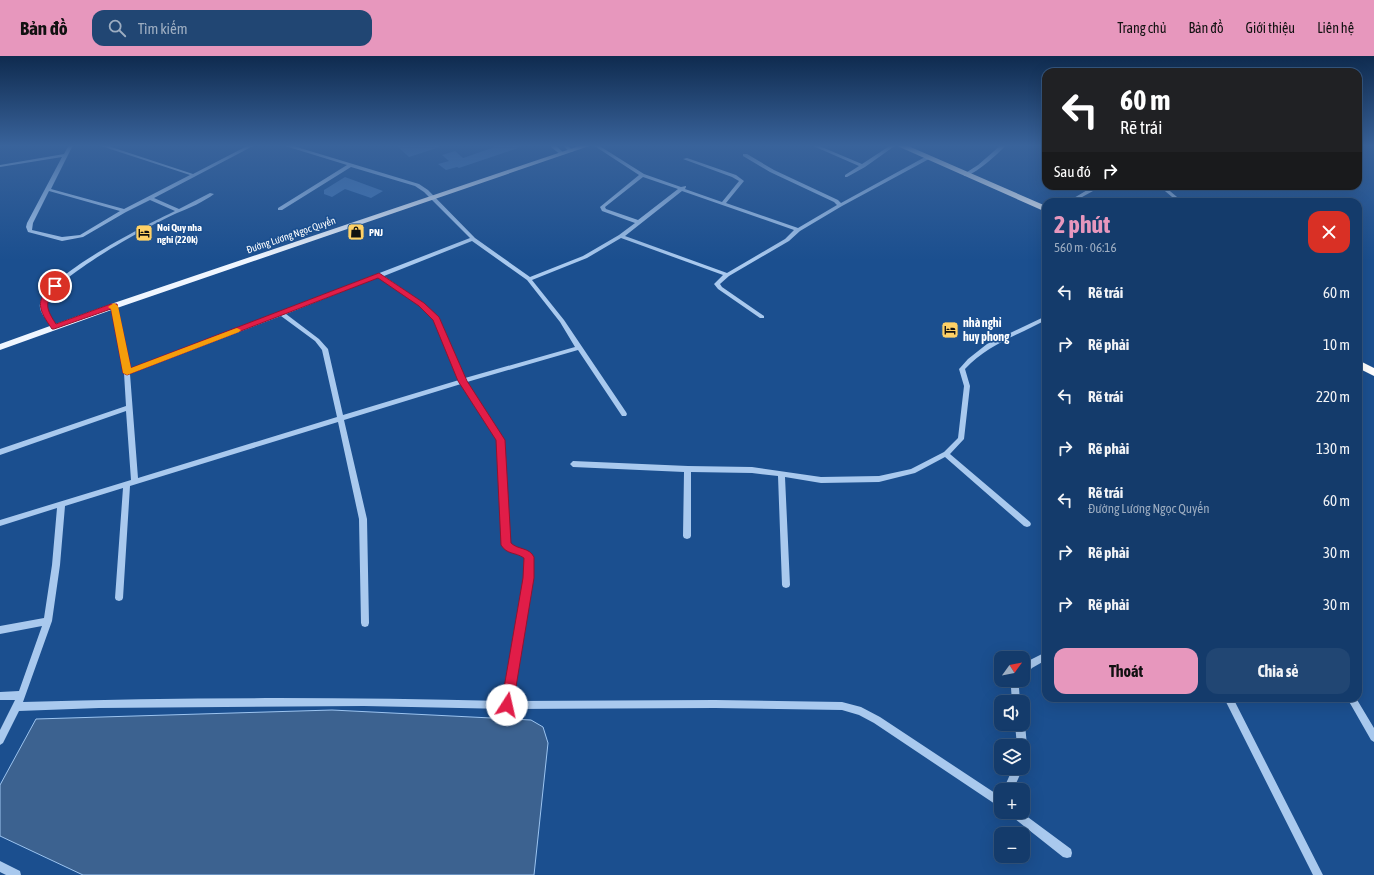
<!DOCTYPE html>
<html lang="vi">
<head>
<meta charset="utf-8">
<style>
	:root { --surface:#143b6b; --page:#214673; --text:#f1f3f6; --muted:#9dadc1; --line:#33557e; --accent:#e797bd }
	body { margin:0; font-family:"Asap Condensed",sans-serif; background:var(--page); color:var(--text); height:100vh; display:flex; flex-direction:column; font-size:15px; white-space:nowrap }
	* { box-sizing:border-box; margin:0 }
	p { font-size:13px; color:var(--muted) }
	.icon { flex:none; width:22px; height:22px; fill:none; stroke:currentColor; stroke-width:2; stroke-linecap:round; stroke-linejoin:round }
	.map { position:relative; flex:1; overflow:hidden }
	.sheet { position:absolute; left:1042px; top:142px; width:320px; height:504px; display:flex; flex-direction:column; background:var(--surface); border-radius:12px; box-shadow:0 4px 16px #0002,0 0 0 1px var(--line) }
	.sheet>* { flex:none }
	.top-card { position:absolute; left:1042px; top:12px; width:320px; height:122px; border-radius:12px; box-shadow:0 4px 16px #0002,0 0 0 1px var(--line); background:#202124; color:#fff; overflow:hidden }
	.needle { width:26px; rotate:57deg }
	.buttons { position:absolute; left:994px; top:595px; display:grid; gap:8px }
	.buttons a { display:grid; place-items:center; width:36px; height:36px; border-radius:8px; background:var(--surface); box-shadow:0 4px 16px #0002,0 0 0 1px var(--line); font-size:20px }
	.pin { position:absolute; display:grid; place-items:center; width:34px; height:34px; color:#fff; margin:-17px; border:2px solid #fff; border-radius:50%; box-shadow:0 1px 4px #0007 }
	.me { position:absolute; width:44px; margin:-22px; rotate:10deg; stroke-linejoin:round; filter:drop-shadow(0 0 3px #0008) }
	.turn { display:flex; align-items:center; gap:14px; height:84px; padding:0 12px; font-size:18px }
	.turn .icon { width:52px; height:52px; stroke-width:2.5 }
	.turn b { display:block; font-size:28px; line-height:34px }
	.then { display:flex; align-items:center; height:38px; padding:0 12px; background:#0003; gap:8px; font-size:15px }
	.round { display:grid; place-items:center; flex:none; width:42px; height:42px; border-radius:12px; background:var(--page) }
	.head { display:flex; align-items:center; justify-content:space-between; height:68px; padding:0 12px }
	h1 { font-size:24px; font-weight:700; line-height:30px; color:var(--accent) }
	.primary-button { display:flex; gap:8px; margin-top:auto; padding:8px 12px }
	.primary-button a { flex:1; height:46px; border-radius:12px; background:var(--accent); color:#111; font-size:16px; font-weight:700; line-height:46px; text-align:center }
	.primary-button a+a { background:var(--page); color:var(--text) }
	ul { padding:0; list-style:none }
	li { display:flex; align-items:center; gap:12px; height:52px; padding:0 12px }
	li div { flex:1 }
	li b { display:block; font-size:15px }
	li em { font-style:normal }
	header { display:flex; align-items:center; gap:24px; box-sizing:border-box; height:56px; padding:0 20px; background:var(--accent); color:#111 }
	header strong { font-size:19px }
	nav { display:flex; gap:22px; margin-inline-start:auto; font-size:14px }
	.search { width:280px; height:36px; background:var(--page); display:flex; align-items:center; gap:10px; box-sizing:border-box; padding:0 14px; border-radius:12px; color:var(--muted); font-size:15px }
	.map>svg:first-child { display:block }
	.water { fill:#3c6290; stroke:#9cc4f0 }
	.building { fill:#4478b7 }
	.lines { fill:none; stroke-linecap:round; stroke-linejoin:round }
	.minor { fill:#a9c9ee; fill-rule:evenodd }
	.major { fill:#f0f6ff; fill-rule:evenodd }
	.highway { fill:#fff; fill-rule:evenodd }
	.route { fill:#e11d48; stroke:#92132f }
	.slow { fill:#f59e0b }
	.labels { text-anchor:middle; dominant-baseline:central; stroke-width:3.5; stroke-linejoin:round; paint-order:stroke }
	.far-poi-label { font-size:10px; font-weight:bold; fill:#fff; stroke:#1b4f8f; text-anchor:start }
	.far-street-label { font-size:10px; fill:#fff; stroke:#1b4f8f }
	.poi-label { font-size:12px; font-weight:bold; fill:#fff; stroke:#1b4f8f; text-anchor:start }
</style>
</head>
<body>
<header>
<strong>Bản đồ</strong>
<div class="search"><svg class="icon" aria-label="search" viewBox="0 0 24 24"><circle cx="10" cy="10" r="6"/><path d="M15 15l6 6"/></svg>Tìm kiếm</div>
<nav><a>Trang chủ</a><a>Bản đồ</a><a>Giới thiệu</a><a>Liên hệ</a></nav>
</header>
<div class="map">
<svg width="1374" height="819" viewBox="0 0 1374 819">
	<rect width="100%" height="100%" fill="#1b4f8f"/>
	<!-- water -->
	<path class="water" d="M 332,654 L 531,664 L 543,671 L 548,687 L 534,819 L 83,819 L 0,780 L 0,729 L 36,663 Z"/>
	<!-- building -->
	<path class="building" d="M 396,89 L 438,89 L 440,91 L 409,101 Z
		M 493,89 L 521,90 L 517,91 L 518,92 L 459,112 L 457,111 L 446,114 L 438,108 L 449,105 L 442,99 L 455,95 L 463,102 L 495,91 Z
		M 345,121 L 383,135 L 371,142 L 345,133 L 332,141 L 324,138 L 324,134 Z"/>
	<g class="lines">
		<!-- minor -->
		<path class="minor" d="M 69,89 L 73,89 L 51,133 L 124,153 L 190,119 L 98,89 L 105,89 L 193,118 L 249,89 L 255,89 L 154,142 L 179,153 L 210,137 L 214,138 C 205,145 188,153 177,157 C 152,168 52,222 46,247 C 44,256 53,265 58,271 L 55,273 C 51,271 48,266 45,262 C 42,258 39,252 40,248 C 46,219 148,168 175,155 L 150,144 L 126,156 L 83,181 L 62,185 L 28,176 L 26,171 L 27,167 L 62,101 L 0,111 L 0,109 L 64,98 ZM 49,135 L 120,155 L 80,179 L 62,181 L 32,174 L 33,167 Z
			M 282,89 L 290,89 L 419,128 L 428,134 L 475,182 L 530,221 L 583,200 L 619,179 L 635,167 L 602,155 L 600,151 L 639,119 L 593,89 L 598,89 L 644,118 L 681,131 L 686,130 L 686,131 L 685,133 L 722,146 L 739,125 L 732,121 L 683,103 L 687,102 L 736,119 L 744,125 L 726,147 L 798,172 L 837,149 L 834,146 L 770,116 L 743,100 L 743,98 L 747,98 L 774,114 L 838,144 L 841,147 L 925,101 L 929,101 L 929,103 L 842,150 L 800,175 L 789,185 L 729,220 L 720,228 L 722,231 L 764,260 L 764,262 L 760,262 L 718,233 L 714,228 L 723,219 L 621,182 L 587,202 L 532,224 L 564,264 L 626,356 L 627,358 L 626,360 L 622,360 L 578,294 L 467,326 L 503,384 L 510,488 L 529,497 L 533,501 L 533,522 L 512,645 L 715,644 L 842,646 L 861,651 L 880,661 L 1001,741 L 1001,752 L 874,667 L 859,659 L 842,654 L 715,652 L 507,653 L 364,650 L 99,652 L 19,655 L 3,687 L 0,689 L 0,674 L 15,644 L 0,644 L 0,636 L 19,635 L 42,570 L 0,578 L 0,570 L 44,562 L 52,509 L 57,452 L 0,470 L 0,464 L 131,424 L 126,355 L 0,399 L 0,393 L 126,350 L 124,317 L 111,250 L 112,249 L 116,249 L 117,250 L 129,314 L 470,182 L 424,136 L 415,130 L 351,111 L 282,154 L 278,154 L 278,152 L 347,109 ZM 643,121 L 678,133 L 638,164 L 606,153 L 605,151 ZM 682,135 L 794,174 L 785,183 L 727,217 L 625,180 ZM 472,185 L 527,224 L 560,266 L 575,291 L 465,322 L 439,262 L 423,247 L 384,220 ZM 379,221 L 419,249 L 434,264 L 459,324 L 343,359 L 328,293 L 319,283 L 286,258 ZM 281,260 L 315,285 L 322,294 L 337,361 L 138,422 L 130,318 ZM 461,328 L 497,384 L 502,489 L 506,493 L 525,502 L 525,522 L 503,645 C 343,641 183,641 23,646 L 52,565 L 60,509 L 65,450 L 123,432 L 115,542 L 116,544 L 119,545 L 122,544 L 123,542 L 130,430 L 338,366 L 359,463 L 361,567 L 362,570 L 365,571 L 368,570 L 369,567 L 367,463 L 344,364 Z
			M 551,89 L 555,89 L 565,98 L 561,99 L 551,91 Z
			M 562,89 L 567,89 L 574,95 L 570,96 Z
			M 811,89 L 817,89 L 862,108 L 891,89 L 896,89 L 865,111 L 847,121 L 845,121 L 845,119 L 859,110 Z
			M 1001,89 L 1006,89 C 999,97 974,120 964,120 L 964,118 L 978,109 Z
			M 1090,130 L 1094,130 L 1093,135 L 1073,146 L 1067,146 L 1089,133 Z
			M 1159,130 L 1164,130 L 1183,146 L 1178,146 Z
			M 1046,260 L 1046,264 C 1018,279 987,289 965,313 L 970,330 L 964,383 L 950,398 L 1030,466 L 1031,468 L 1030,470 L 1027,471 L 1024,470 L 945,401 L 915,417 L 879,426 L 821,427 L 785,421 L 790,529 L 789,531 L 786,532 L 783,531 L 782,529 L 778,420 L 752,417 L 691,416 L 691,480 L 690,482 L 687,483 L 684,482 L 683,480 L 684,416 L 573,411 L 570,408 L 573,405 L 688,410 L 752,411 L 821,421 L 879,420 L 911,413 L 944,396 L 958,382 L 964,330 L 959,313 L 960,312 L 968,303 L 987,288 Z
			M 1046,596 L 1046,604 L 1032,612 L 1026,619 L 1023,620 L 1023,610 L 1026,606 Z
			M 1013,624 L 1021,624 L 1019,632 L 1020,646 L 1012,646 L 1011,632 Z
			M 1224,642 L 1233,642 L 1323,819 L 1313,819 Z
			M 1347,642 L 1356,642 L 1374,672 L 1374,686 L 1371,684 Z
			M 1023,665 L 1025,668 L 1027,690 L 1025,693 L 1023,694 L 1023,690 L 1017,690 L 1015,668 L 1023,668 Z
			M 1013,712 L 1023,712 L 1013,734 L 1003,734 Z
			M 1008,756 L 1021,756 L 1071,793 L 1072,797 L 1071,801 L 1067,802 L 1063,801 L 1010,759 Z
			M 0,805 L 20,815 L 21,819 L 6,819 L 0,816 Z"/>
		<!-- major -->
		<path class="major" d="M 582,89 L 592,89 L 117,252 L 0,294 L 0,288 L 111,248 Z"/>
		<!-- highway -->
		<path class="highway" d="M 895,89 L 906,89 L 1046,150 L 1046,156 Z
			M 1358,304 L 1374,312 L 1374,320 L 1358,312 Z"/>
	</g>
	<!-- sky -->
	<linearGradient id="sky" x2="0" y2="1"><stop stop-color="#0f2b4f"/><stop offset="0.44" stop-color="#39639b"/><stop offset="1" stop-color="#39639b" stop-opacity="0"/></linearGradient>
	<rect width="1374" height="204" fill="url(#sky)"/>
	<!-- route -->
	<path class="route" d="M 379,217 L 424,247 L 439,261 L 467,325 L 505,384 L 511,487 C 518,494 529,491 534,501 L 534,522 L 513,649 L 511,653 L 507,654 L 503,653 L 501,649 L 523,522 L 524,502 C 516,496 507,499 501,489 L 496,384 L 458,325 L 433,264 L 419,250 L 378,222 L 127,319 L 123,317 L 111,253 L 54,273 L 52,273 C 39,254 34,245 53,228 L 58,228 L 59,230 C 45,245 44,250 56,268 L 111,248 L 117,248 L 131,312 Z"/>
	<!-- slow -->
	<path class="slow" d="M 114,247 L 118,250 L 131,312 L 234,273 L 237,272 L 241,274 L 239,276 L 127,319 L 123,317 L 111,253 L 108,251 Z"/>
	<!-- icons -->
	<defs>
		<g id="shop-square" transform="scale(0.9)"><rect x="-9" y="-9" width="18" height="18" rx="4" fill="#ffd166" stroke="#1b4f8f"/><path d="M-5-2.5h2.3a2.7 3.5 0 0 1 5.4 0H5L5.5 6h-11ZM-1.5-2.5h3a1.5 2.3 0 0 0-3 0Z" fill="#111"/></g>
		<g id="hotel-square" transform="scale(0.9)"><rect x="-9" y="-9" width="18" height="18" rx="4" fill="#ffd166" stroke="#1b4f8f"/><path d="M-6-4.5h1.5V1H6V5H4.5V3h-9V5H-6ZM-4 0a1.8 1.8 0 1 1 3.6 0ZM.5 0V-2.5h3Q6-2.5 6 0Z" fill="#111"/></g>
	</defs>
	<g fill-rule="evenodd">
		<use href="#shop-square" x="356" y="176"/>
		<use href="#hotel-square" x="144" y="177"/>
		<use href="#hotel-square" x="950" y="274"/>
	</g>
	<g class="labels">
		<!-- far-poi labels -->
		<g class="far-poi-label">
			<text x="157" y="171">Noi Quy nha<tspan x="157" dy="12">nghi (220k)</tspan></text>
			<text x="369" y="176">PNJ</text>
		</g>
		<!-- far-street labels -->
		<g class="far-street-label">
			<text transform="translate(291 179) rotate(-19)">Đường Lương Ngọc Quyến</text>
		</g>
		<!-- poi labels -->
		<g class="poi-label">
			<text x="963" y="267">nhà nghỉ<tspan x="963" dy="14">huy phong</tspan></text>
		</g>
	</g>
</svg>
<div class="buttons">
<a><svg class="needle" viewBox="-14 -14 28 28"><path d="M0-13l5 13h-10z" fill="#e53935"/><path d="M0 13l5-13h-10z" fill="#9dadc1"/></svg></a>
<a><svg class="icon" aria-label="sound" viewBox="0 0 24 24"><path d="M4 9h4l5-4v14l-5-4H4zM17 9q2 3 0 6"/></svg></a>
<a><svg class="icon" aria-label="layers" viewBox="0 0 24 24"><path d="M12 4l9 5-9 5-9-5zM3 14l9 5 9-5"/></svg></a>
<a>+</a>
<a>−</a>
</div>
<div class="pin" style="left:55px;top:230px;background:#d93025"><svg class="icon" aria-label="arrive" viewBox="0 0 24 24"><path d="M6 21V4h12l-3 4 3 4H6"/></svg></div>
<svg class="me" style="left:507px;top:649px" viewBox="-20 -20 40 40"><circle r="19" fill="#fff"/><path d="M0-13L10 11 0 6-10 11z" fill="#e11d48"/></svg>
<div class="top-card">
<div class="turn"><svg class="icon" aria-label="left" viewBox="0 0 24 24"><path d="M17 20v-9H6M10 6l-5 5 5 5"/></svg><div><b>60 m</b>Rẽ trái</div></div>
<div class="then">Sau đó<svg class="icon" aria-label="right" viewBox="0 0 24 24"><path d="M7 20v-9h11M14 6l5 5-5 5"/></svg></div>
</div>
<section class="sheet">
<div class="head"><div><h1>2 phút</h1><p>560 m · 06:16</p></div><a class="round" style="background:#d93025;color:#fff"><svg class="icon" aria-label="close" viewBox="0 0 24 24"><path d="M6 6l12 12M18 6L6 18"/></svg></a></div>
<ul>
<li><svg class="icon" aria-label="left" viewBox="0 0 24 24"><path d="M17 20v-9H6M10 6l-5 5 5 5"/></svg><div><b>Rẽ trái</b></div><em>60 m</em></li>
<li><svg class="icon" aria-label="right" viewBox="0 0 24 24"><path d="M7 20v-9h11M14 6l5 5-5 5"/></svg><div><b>Rẽ phải</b></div><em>10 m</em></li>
<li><svg class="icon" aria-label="left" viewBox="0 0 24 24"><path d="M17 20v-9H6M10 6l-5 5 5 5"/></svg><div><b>Rẽ trái</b></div><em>220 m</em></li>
<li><svg class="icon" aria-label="right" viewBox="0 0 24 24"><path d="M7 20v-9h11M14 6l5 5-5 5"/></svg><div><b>Rẽ phải</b></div><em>130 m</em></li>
<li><svg class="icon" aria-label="left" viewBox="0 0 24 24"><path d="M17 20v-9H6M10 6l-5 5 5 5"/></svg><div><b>Rẽ trái</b><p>Đường Lương Ngọc Quyến</p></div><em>60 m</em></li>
<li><svg class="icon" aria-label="right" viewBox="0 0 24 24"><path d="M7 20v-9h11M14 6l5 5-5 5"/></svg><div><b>Rẽ phải</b></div><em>30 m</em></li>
<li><svg class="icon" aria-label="right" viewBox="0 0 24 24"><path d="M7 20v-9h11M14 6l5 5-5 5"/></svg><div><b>Rẽ phải</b></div><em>30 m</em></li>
</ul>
<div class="primary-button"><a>Thoát</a><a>Chia sẻ</a></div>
</section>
</div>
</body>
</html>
